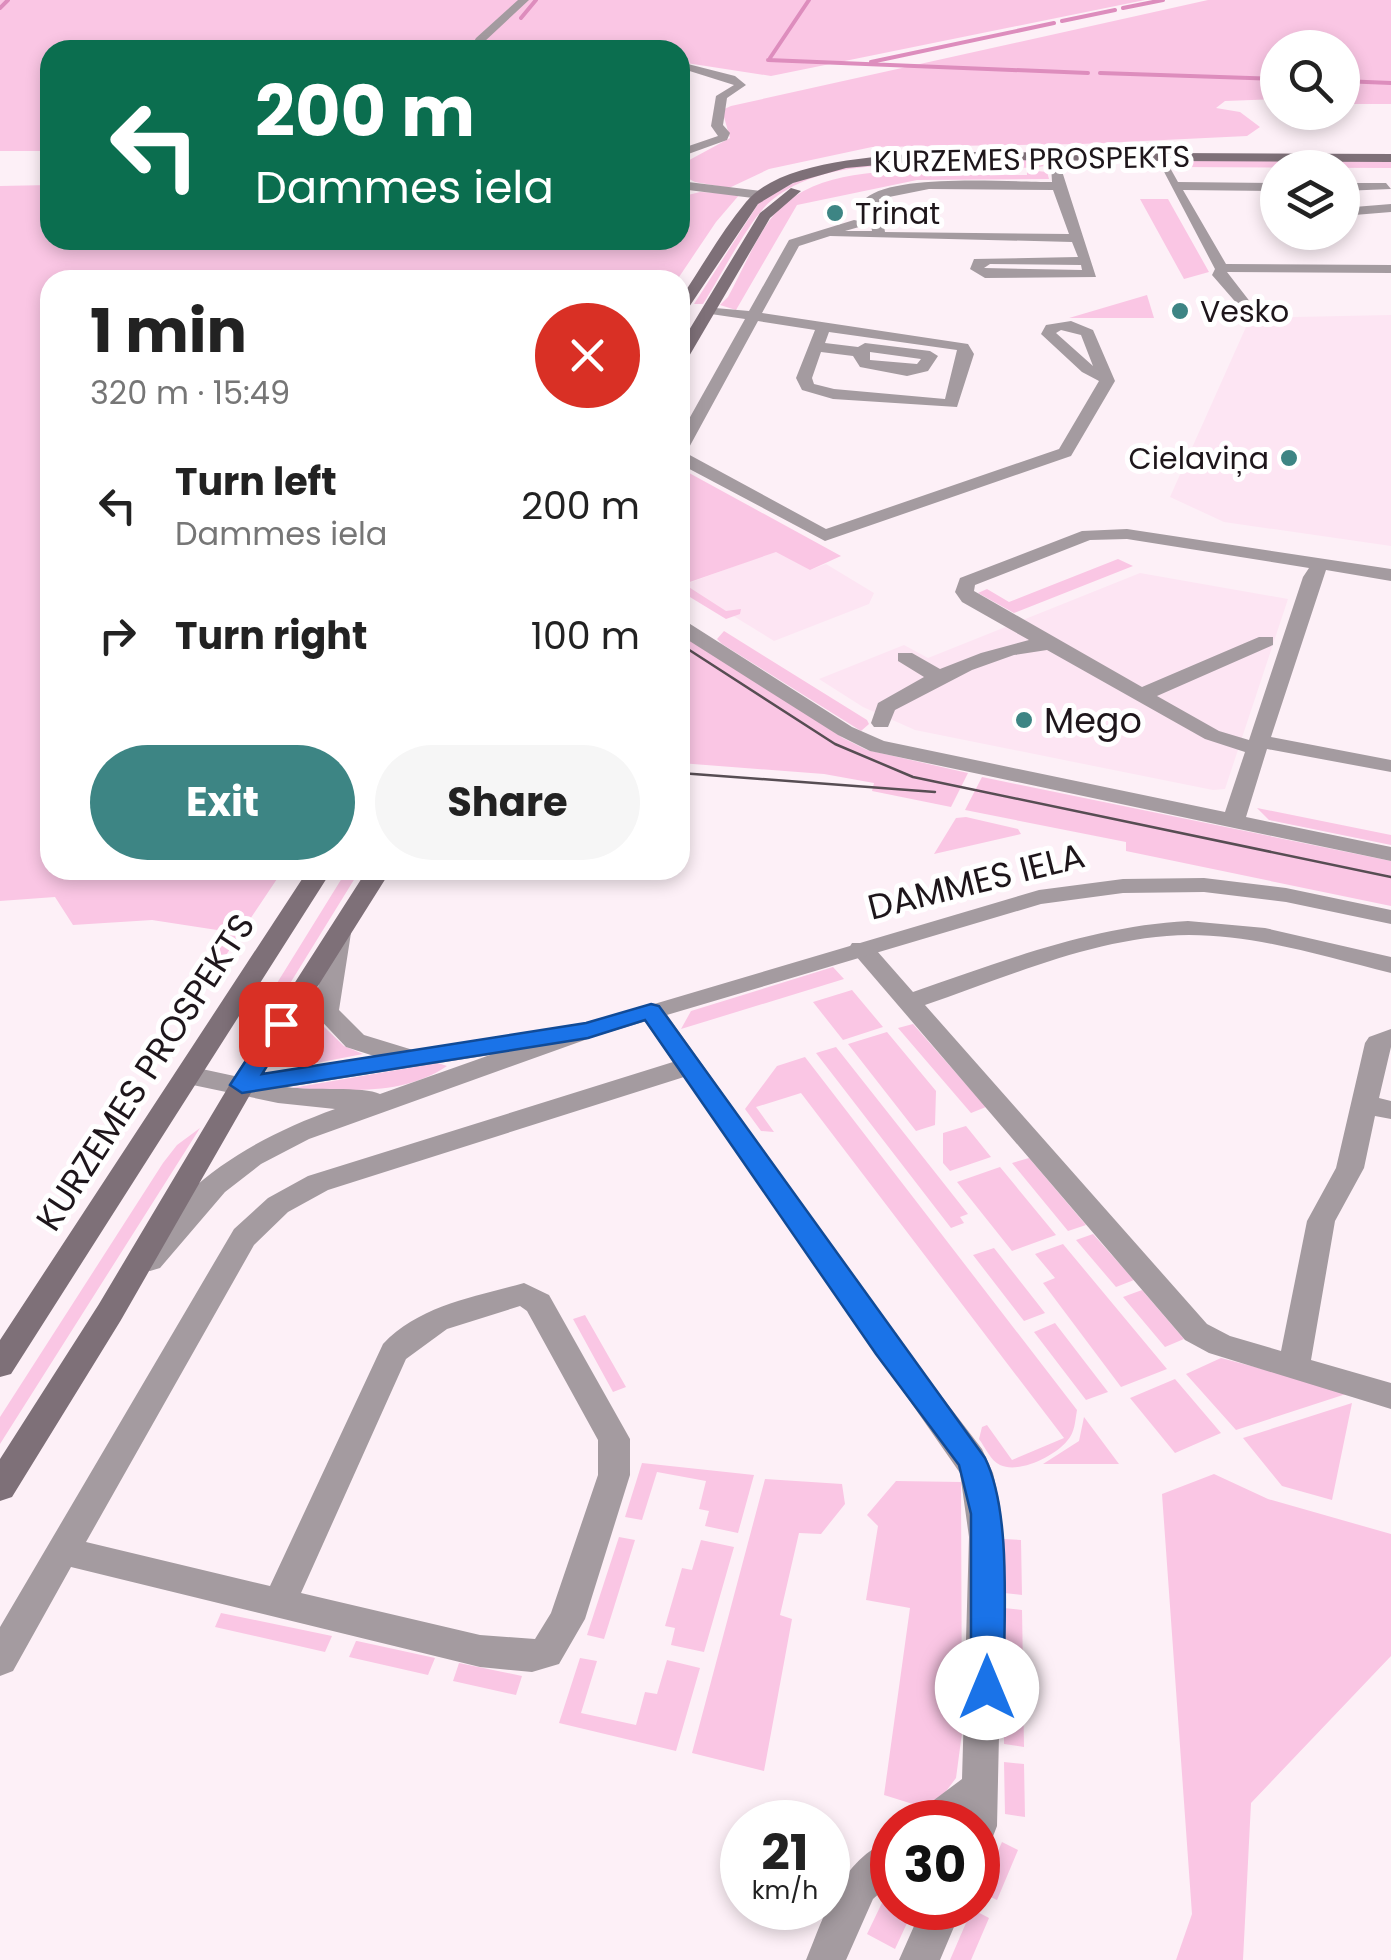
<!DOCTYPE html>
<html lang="en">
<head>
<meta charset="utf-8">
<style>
	:root { --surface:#fff; --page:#f6f6f6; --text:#222; --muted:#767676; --accent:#3d8584 }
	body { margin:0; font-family:Poppins,sans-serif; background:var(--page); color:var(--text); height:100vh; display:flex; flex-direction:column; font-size:38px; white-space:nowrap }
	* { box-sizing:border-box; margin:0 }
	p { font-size:32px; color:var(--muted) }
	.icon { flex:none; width:55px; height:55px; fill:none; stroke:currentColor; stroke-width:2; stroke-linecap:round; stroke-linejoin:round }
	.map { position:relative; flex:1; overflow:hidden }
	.panel { position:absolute; left:40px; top:270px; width:650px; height:610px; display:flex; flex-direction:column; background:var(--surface); border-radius:30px; box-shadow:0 5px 15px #0003 }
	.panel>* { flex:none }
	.guide { position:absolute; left:40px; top:40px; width:650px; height:210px; border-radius:30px; box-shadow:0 5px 15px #0003; background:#0b6e4f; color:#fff; overflow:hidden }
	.fabs { position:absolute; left:1260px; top:30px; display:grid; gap:20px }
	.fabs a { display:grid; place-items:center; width:100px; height:100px; border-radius:50%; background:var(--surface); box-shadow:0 5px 15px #0003; font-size:50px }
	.speed { position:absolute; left:720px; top:1800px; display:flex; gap:20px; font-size:50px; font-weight:700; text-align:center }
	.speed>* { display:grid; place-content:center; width:130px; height:130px; border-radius:50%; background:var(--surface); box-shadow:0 5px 15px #0003; line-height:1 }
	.speed small { font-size:25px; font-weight:400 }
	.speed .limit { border:15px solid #d22; background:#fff; color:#111 }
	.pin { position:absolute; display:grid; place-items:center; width:85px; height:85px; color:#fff; margin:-42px; border-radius:20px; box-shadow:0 5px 15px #0006 }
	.me { position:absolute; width:110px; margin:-55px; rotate:0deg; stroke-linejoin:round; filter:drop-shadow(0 0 8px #0008) }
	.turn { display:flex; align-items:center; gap:35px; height:210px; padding:0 50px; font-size:45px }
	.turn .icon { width:130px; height:130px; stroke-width:2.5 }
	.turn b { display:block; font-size:70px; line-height:85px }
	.round { display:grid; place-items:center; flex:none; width:105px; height:105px; border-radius:52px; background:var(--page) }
	.headline { display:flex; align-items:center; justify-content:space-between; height:170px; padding:0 50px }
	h1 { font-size:60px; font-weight:700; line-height:75px }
	.cta { display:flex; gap:20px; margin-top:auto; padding:20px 50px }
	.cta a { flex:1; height:115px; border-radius:60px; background:var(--accent); color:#fff; font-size:40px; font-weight:700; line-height:115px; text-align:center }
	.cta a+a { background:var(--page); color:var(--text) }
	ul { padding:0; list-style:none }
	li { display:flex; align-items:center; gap:30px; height:130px; padding:0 50px }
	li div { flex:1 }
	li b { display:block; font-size:38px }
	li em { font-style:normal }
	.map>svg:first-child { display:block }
	.built { fill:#fde5f3 }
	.green { fill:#fac6e4 }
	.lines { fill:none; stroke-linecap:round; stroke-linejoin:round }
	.stream { stroke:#dd8dbd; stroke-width:4 }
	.minor { fill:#a49ba0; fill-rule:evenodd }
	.tertiary { fill:#a49ba0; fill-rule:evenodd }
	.secondary { fill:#7e7078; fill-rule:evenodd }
	.tram { stroke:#574d53; stroke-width:2.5 }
	.route { fill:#1a73e8; stroke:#114b97; stroke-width:2.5 }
	.poi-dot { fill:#3d8584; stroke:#fff; stroke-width:4 }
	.labels { text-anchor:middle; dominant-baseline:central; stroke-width:10; stroke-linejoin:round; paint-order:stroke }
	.far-street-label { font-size:30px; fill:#1e161b; stroke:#fff }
	.far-poi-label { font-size:30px; fill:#1e161b; stroke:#fff; text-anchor:start }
	.poi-label { font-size:35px; fill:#1e161b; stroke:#fff; text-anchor:start }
	.street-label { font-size:35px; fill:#1e161b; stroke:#fff }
</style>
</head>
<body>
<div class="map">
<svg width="1391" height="1960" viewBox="0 0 1391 1960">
	<rect width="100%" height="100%" fill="#fdf0f7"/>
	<!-- built -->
	<path class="built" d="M 1391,315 L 1391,546 L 1224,522 L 1170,497 L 1250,318 Z
		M 776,551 L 810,570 L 826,564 L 874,593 L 869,604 L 774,641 L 683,585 Z
		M 1140,573 L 1288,599 L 1225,789 L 1213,790 L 915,730 L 863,707 L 819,679 L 904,645 L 928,658 Z"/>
	<!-- green -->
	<path class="green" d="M 0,0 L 1145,0 L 771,76 L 680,62 L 680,50 L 50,50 L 50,151 L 0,151 Z
		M 1208,0 L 1391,0 L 1391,104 L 1343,104 L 1342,48 L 1278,48 L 1277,99 L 1225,101 L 1216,108 L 1240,112 L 1260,127 L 1247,136 L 1081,144 L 872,147 L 769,169 L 729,188 L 695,182 L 681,175 L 682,164 L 730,138 L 722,110 L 731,106 Z
		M 912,159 L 1049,159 L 1052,165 C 967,179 847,141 772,200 C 750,217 720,278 703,304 L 694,304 L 760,201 L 797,181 L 834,169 Z
		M 1176,159 L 1391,160 L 1391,168 L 1180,167 Z
		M 936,170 L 954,175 L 1027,175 L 1027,170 L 1047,172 L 1049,179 L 917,180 L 797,205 L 736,310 L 720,305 L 728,297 C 743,270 758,231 779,209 C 818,170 886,171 936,170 Z
		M 50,185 L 50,240 L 680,240 L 680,197 L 700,192 L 740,194 L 716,222 L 677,280 L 50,280 L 50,870 L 283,870 L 216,970 L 210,973 L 217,930 L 152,920 L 73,925 L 55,897 L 0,901 L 0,186 Z
		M 1140,199 L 1168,199 L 1209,272 L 1184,279 Z
		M 1147,295 L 1154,318 L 1069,318 Z
		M 680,468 L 841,556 L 810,570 L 776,552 L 684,584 L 726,611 L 741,609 L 740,614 L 726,619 L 680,591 Z
		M 1118,559 L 1133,566 L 1014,613 L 978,593 L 987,589 L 1009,602 Z
		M 680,631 L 843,738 L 867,750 L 968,773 L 951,807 L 872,791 L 874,783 L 824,774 L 680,763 Z
		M 724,631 L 867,720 L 869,724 L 861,731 L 722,644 L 717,639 Z
		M 982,777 L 1391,861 L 1391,906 L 1126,851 L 1126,842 L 965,810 Z
		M 1257,808 L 1391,835 L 1391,845 L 1269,820 Z
		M 966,817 L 1018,829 L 1021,834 L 934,854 L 956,818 Z
		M 347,870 L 360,870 L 265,1024 L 261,1012 L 269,996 Z
		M 833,967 L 844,979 L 681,1029 L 691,1011 Z
		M 852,990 L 883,1027 L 843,1040 L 813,1002 Z
		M 321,1024 L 344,1046 L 363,1054 L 296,1067 Z
		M 913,1024 L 986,1107 L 971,1113 L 898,1028 Z
		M 887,1032 L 936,1091 L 935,1125 L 916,1131 L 848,1044 Z
		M 836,1047 L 968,1214 L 960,1217 L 964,1223 L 951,1228 L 816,1053 Z
		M 805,1057 L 1077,1410 C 1075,1421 1075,1433 1067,1441 C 1055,1456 1019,1474 1000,1465 C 991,1461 985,1447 979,1439 L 982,1427 L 987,1425 L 1012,1460 L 1064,1438 L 801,1093 L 756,1107 L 774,1132 L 761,1131 L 745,1109 L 777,1066 Z
		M 438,1063 L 447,1066 C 402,1097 343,1090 292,1088 Z
		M 966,1126 L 991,1157 L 950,1171 L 943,1163 L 943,1133 Z
		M 200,1128 L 0,1444 L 0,1417 L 163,1163 L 177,1145 Z
		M 1029,1158 L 1086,1225 L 1068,1231 L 1012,1163 Z
		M 1000,1167 L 1056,1235 L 1012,1251 L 957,1182 Z
		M 1093,1234 L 1134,1280 L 1116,1287 L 1076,1240 Z
		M 1063,1244 L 1167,1369 L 1121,1387 L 1043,1283 L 1055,1278 L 1035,1254 Z
		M 994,1248 L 1045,1313 L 1024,1321 L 973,1255 Z
		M 1142,1290 L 1184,1339 L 1165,1347 L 1123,1297 Z
		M 585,1315 L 626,1387 L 613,1392 L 573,1319 Z
		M 1055,1323 L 1108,1392 L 1086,1400 L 1034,1332 Z
		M 1221,1358 L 1338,1389 L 1346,1394 L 1236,1430 L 1186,1374 Z
		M 1175,1379 L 1221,1433 L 1175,1453 L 1130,1398 Z
		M 1352,1403 L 1332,1500 L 1282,1486 L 1243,1438 Z
		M 1084,1417 L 1119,1464 L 1043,1464 L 1079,1441 Z
		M 642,1463 L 754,1475 L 738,1533 L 705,1526 L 709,1511 L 699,1509 L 706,1481 L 657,1472 L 642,1520 L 625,1517 Z
		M 1214,1474 L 1268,1499 L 1391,1534 L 1391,1656 L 1251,1803 L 1243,1960 L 1176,1960 L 1192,1914 L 1162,1494 Z
		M 765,1479 L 842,1484 L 845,1504 L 821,1534 L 799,1533 L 780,1615 L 792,1619 L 764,1771 L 692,1753 Z
		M 896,1481 L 961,1482 L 962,1733 L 956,1778 L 932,1810 L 884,1795 L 910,1608 L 866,1600 L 878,1526 L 867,1515 Z
		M 619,1537 L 635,1540 L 604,1639 L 587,1635 Z
		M 1004,1539 L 1021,1540 L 1022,1595 L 1004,1593 Z
		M 701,1540 L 734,1547 L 704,1652 L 671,1645 L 675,1628 L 665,1626 L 682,1568 L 692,1570 Z
		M 1004,1608 L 1022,1610 L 1023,1669 L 1004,1666 Z
		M 221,1613 L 332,1636 L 325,1652 L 215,1627 Z
		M 356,1641 L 357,1641 L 435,1658 L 428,1675 L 349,1657 Z
		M 580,1658 L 597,1661 L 581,1713 L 636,1725 L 645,1692 L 657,1694 L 667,1660 L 700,1668 L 676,1751 L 559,1723 Z
		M 459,1663 L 522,1676 L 516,1695 L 453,1681 Z
		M 1004,1682 L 1023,1685 L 1024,1747 L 1004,1744 Z
		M 1004,1762 L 1024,1764 L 1025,1817 L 1005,1814 Z
		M 1002,1842 L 1018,1850 L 997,1900 L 980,1892 Z
		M 892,1882 L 892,1908 L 914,1908 L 895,1949 L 867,1934 Z
		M 972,1909 L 989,1918 L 971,1960 L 950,1960 Z"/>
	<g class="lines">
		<!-- stream -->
		<path class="stream" d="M 0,8 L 8,0
			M 1123,8 L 1163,0
			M 521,18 L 536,0
			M 1062,21 L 1115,10
			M 770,58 L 809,0
			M 768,60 L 1088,73
			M 871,62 L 1054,23
			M 1100,73 L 1278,79
			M 1342,81 L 1391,83"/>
		<!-- minor -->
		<path class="minor" d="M 518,0 L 529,0 L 484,42 L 487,50 L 476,50 L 472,45 L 476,38 Z
			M 680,62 L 735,76 L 746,85 L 727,98 L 723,125 L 730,133 L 727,140 L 680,157 L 680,149 L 718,136 L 711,126 L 716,96 L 734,85 L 680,68 Z
			M 1051,165 L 1061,168 L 1096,277 L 985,278 L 970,269 L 974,259 L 1078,257 L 1072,242 L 830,236 L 799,246 L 762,313 L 968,344 L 974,354 L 957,407 L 833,399 L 802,390 L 796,378 L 815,330 L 758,321 L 686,453 L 826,529 L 1059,449 L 1099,381 L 1082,372 L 1041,334 L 1046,325 L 1071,321 L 1093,330 L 1115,381 L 1071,456 L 825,541 L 680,464 L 680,435 L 745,319 L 704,313 L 704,307 L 749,311 L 789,240 L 854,220 L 859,221 L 859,227 L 845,231 L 872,231 L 866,198 C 896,173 1010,182 1052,182 ZM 929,189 L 1053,190 L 1069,234 L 885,232 L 879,199 ZM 990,264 L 1081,265 L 1082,270 L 984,268 ZM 1061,330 L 1081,335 L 1093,366 L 1056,333 ZM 829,332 L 957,350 L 945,399 L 834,389 L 814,384 L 812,378 L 821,352 L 853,356 L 860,367 L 907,376 L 928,371 L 938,356 L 930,351 L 865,343 L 858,347 L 825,343 ZM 870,352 L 921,359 L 917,364 L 870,360 Z
			M 1161,166 L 1169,166 L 1178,182 L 1278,183 L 1278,191 L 1183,190 L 1226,264 L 1391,265 L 1391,273 L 1227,272 L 1251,303 L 1239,306 L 1212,275 L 1215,269 Z
			M 680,181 L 761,191 L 767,195 L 761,199 L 680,189 Z
			M 1342,183 L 1386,183 L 1391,189 L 1342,191 Z
			M 1391,204 L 1391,212 L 1342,216 L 1342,208 Z
			M 1127,529 L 1391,569 L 1391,581 L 1326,570 L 1271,737 L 1391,760 L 1391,772 L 1267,749 L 1246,817 L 1391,847 L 1391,861 L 870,751 L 838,735 L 680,635 L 680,620 L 687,622 L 852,727 L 884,741 L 1225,812 L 1245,752 L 1205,739 L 1047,650 L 1014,655 L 972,670 L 895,710 L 888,727 L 874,727 L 871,723 L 878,703 L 924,677 L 898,661 L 898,653 L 912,653 L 940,669 L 981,653 L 1029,640 L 962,602 L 955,592 L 960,578 L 1082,531 ZM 1127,539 L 1309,568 L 1303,577 L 1249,740 L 1219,731 L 1157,696 L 1273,645 L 1273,637 L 1259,637 L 1142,687 L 974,591 L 975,585 L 1090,540 Z
			M 1188,921 L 1265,928 L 1391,957 L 1391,973 C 1325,957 1258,935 1189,935 C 1098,936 1010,976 925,1005 L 1207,1324 L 1230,1336 L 1281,1351 L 1307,1221 L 1336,1168 L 1365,1043 L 1369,1037 L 1391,1029 L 1391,1047 L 1379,1098 L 1391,1101 L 1391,1119 L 1375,1116 L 1364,1168 L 1335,1221 L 1311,1360 L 1391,1383 L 1391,1409 L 1209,1353 L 1185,1340 L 849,948 L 852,943 L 870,943 L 913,992 C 1003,961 1092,926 1188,921 Z
			M 651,1003 L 660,1005 L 897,1338 L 982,1449 L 993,1473 L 1000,1505 L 1003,1554 L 997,1826 L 992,1839 L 978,1844 L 978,1822 L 917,1822 L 922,1809 L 962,1779 L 969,1537 L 960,1473 L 684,1077 L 328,1190 L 288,1212 L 254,1245 L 86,1542 L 270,1586 L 383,1344 C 420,1305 475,1297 524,1283 L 549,1295 L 630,1439 L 630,1475 L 585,1619 L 559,1664 L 532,1672 L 480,1667 L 71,1567 L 13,1671 L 0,1676 L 0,1627 L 234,1229 L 268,1198 L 308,1176 L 673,1062 L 638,1011 ZM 520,1306 L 527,1311 L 598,1440 L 598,1475 L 551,1613 L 535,1639 L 480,1635 L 301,1593 L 406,1359 L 447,1329 Z
			M 892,1839 L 892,1882 L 873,1899 L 846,1960 L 806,1960 C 826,1912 840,1860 892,1839 Z
			M 922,1908 L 962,1908 L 940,1960 L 899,1960 Z"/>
		<!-- tertiary -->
		<path class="tertiary" d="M 1204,878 L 1286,888 L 1391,910 L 1391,924 L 1286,902 L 1204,892 L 1123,893 L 1041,904 L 596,1036 L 309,1139 L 261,1164 L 225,1192 L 160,1268 L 150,1271 L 140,1268 L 135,1260 C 179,1182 254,1138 335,1109 L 278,1103 L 188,1084 L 179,1081 L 175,1075 L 179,1069 L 188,1066 L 239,1077 L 374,1056 L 346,1047 L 313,1012 L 330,928 L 339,926 L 351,933 L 339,1010 L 364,1035 L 413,1050 L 524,1033 L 536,1039 L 1039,890 L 1123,879 ZM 490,1055 L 380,1094 C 364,1086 311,1091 287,1087 Z"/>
		<!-- secondary -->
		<path class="secondary" d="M 932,152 L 1391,154 L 1391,162 L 932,160 L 846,168 L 793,183 L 758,204 L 685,313 L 680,314 L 680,299 C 702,267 721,232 746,202 C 782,159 881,157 932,152 Z
			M 791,188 L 801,191 L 770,218 L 688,358 L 680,363 L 680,345 L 760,213 Z
			M 308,870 L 332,870 L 11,1374 L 0,1377 L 0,1340 Z
			M 367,870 L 391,870 L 255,1086 L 121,1320 L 12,1497 L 0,1501 L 0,1459 L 99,1304 L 233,1079 Z"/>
		<!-- tram -->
		<path class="tram" d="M 680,644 L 835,744 L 913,777 L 1391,877
			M 680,773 L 935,792"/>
	</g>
	<!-- route -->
	<path class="route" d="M 651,1004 L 659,1006 L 985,1458 C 1013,1515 1003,1623 1004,1688 L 999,1699 L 987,1703 L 976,1699 L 971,1688 L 971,1514 L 959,1465 L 876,1354 L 645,1020 L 588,1038 L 242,1093 L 230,1085 L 273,1019 L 281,1017 L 293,1024 L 262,1074 L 586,1023 Z"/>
	<!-- markers -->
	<g class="poi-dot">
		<circle cx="835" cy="213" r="10"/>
		<circle cx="1180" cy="311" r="10"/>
		<circle cx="1289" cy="458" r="10"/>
		<circle cx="1024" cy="720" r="10"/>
	</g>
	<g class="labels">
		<!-- far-street labels -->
		<g class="far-street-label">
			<text transform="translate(1032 159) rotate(-1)">KURZEMES PROSPEKTS</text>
		</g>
		<!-- far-poi labels -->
		<g class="far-poi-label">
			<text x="855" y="213">Trinat</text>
			<text x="1200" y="311">Vesko</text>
			<text x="1269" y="458" text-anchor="end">Cielaviņa</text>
		</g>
		<!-- poi labels -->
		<g class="poi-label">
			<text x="1044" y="720">Mego</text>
		</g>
		<!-- street labels -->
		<g class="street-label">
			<text transform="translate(976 881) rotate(-14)">DAMMES IELA</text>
			<text transform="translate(145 1072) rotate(-57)">KURZEMES PROSPEKTS</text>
		</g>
	</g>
</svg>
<div class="fabs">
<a><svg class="icon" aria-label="search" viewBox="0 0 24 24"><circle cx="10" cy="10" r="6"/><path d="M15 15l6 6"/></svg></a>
<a><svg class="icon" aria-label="layers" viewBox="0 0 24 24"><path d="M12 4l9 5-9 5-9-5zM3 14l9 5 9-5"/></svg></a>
</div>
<div class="speed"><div>21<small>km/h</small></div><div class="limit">30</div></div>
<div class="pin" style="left:281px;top:1024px;background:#d93025"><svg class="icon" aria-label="arrive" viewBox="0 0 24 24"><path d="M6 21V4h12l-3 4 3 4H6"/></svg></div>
<svg class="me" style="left:987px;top:1688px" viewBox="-20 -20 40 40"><circle r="19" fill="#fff"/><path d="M0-13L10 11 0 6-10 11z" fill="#1a73e8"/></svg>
<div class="guide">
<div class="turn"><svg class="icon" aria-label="left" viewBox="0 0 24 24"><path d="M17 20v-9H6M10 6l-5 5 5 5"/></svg><div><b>200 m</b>Dammes iela</div></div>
</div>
<section class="panel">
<div class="headline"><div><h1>1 min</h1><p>320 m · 15:49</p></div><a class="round" style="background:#d93025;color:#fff"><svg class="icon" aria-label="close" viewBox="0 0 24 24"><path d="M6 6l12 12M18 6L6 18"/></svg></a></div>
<ul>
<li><svg class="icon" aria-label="left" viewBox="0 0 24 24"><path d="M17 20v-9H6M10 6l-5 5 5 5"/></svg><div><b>Turn left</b><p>Dammes iela</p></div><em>200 m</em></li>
<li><svg class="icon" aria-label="right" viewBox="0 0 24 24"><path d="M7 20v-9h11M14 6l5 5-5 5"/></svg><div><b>Turn right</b></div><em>100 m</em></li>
</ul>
<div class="cta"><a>Exit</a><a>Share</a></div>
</section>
</div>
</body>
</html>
